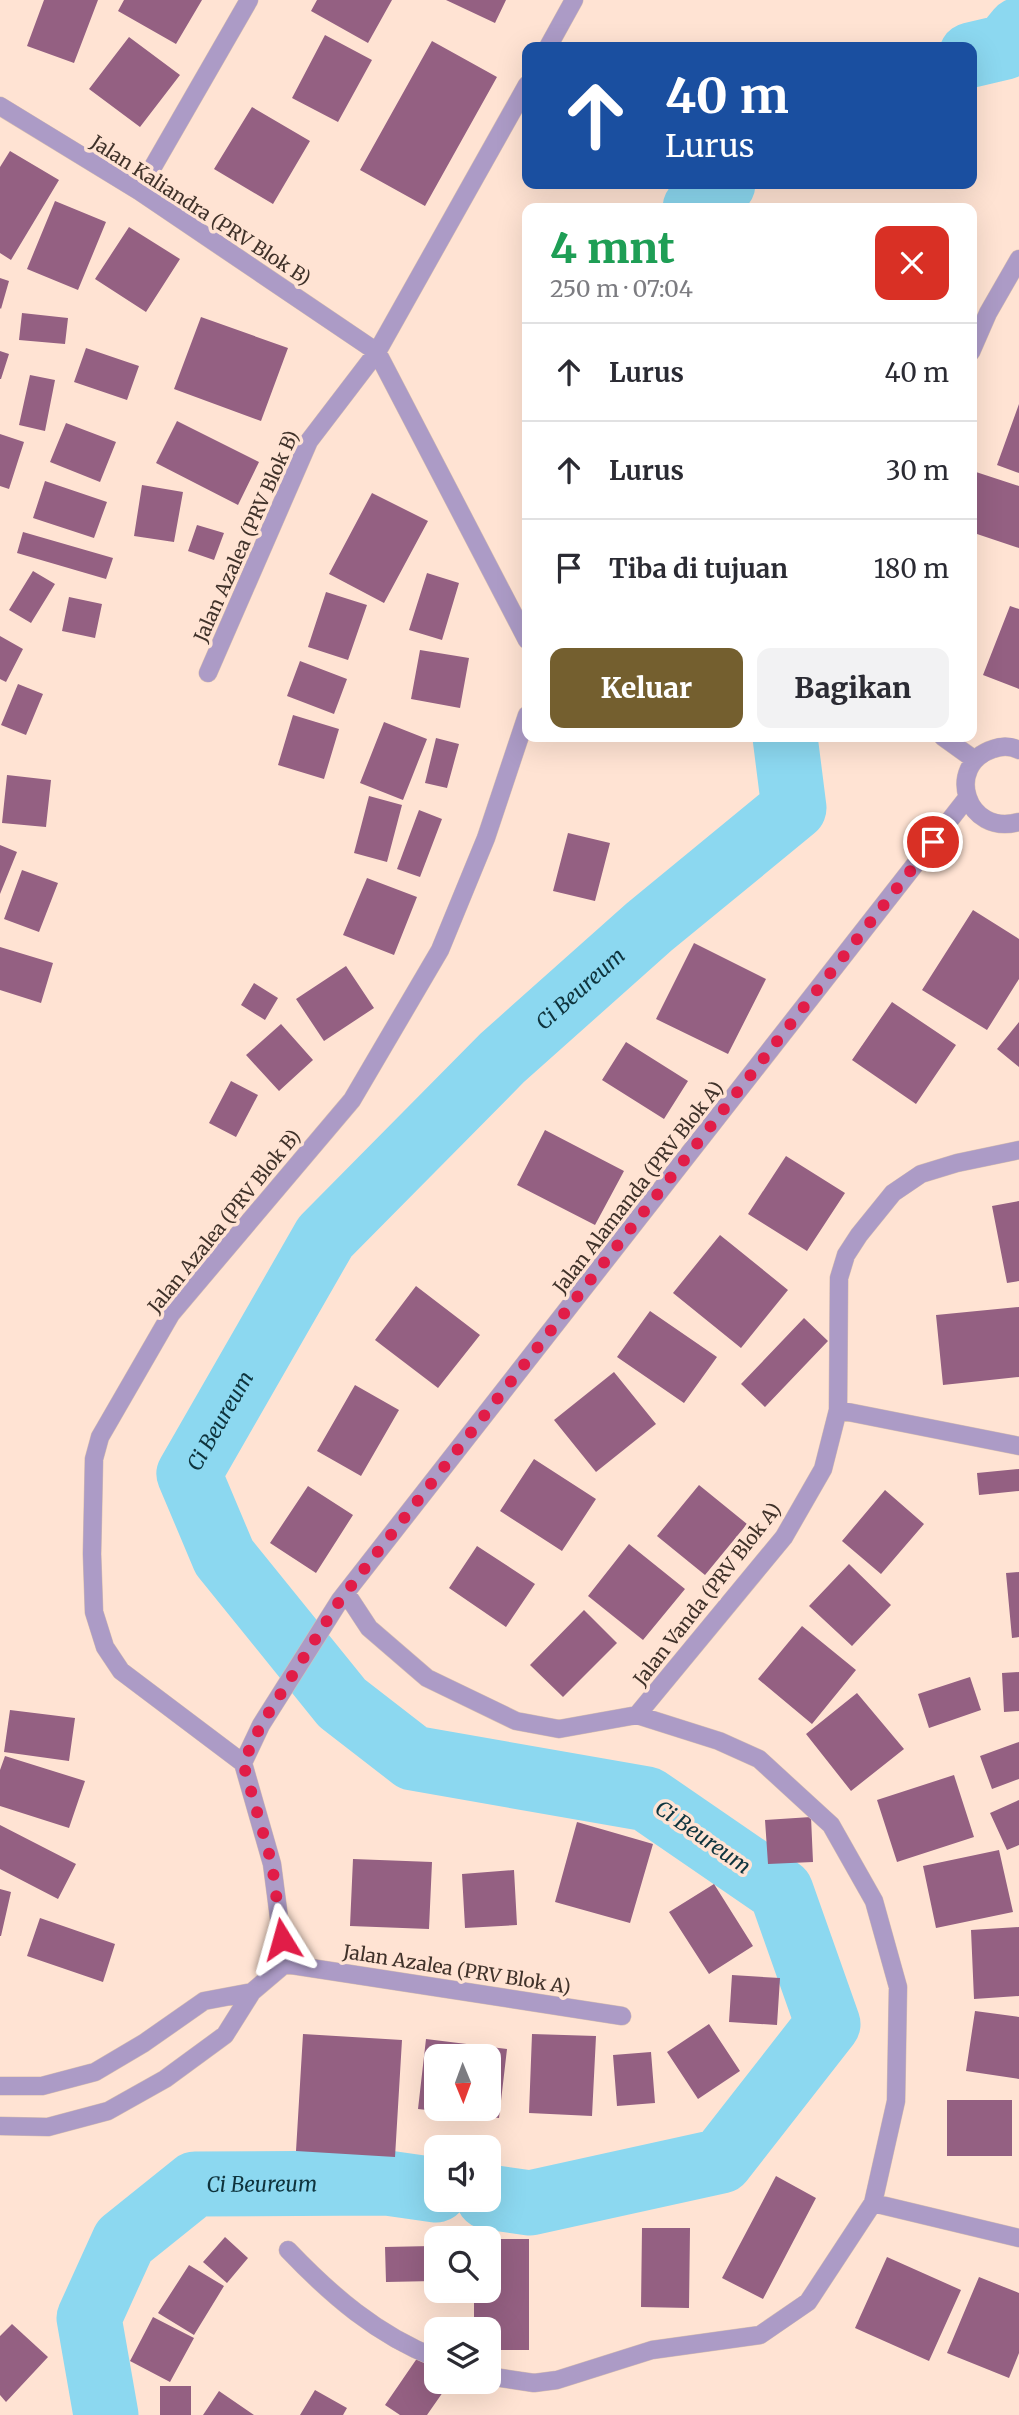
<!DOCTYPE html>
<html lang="id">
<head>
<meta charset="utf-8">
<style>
	:root { --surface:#fff; --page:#f2f2f3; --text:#2b2b33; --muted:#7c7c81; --line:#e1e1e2; --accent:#745f2f }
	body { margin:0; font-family:Merriweather,serif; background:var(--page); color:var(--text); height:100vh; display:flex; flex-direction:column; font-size:26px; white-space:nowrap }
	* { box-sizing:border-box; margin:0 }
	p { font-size:23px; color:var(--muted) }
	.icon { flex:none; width:38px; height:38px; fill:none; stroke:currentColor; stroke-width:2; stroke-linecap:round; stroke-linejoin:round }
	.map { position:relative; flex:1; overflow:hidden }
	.side { position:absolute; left:522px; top:203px; width:455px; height:539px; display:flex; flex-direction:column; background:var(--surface); border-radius:14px; box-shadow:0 7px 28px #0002 }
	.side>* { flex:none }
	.guide { position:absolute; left:522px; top:42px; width:455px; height:147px; border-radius:14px; box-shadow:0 7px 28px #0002; background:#1a4fa0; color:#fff; overflow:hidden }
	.needle { width:46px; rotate:179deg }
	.fabs { position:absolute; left:424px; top:2044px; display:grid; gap:14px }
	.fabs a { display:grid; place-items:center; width:77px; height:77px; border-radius:14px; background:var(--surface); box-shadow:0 7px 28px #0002; font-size:35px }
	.pin { position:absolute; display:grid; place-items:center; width:60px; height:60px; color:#fff; margin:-30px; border:4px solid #fff; border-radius:50%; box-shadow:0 2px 7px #0007 }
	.me { position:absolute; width:77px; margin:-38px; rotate:352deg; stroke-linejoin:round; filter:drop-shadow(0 0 5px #0008) }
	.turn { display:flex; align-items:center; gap:24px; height:147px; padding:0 28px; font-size:32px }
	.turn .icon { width:91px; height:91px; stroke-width:2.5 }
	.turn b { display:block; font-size:49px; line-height:60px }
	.round { display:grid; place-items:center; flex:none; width:74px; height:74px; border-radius:14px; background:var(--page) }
	.overview { display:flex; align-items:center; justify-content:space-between; height:119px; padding:0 28px }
	h1 { font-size:42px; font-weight:800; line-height:52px; color:#1e9e55 }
	.button { display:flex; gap:14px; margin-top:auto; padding:14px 28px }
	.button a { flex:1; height:80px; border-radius:14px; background:var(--accent); color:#fff; font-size:28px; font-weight:800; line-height:80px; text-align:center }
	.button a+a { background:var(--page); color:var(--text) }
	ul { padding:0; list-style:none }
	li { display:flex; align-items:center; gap:21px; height:98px; padding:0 28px; border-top:2px solid var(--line) }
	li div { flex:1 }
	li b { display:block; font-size:26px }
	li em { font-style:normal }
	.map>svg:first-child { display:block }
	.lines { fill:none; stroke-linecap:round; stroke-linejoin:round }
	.river { stroke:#8cd8f0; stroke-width:65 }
	.building { fill:#946082; fill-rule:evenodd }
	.minor-casing { stroke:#d9c0b1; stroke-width:19 }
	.minor { stroke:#ac9bc6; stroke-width:18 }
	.route { stroke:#e11d48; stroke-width:12; stroke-dasharray:0 21.6 }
	.labels { text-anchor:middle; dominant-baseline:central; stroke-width:7; stroke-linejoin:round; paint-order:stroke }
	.street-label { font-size:19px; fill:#40322a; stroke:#ffe3d3 }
	.water-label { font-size:21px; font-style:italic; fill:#0e333d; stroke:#ffe3d3 }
</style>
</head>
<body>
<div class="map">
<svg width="1019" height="2415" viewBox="0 0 1019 2415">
	<rect width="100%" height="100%" fill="#ffe3d3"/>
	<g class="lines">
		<!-- river -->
		<g class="river">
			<path d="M 971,55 L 1005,47 L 1019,30"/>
			<path d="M 695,208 L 723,184"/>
			<path id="s1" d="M 488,2197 L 530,2203 L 721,2161 L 828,2024 L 781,1891 L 647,1799 L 413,1758 L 342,1703 L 224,1557 L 189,1474 L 325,1237 L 502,1058 L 649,927 L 794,808 L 785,737"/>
			<path id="s2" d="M 106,2415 L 89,2318 L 124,2241 L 195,2184 L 387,2183 L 436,2190"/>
		</g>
	</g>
	<!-- building -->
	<path class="building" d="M 44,0 L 98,0 L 74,63 L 27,46 Z
		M 124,0 L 202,0 L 176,44 L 118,11 Z
		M 317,0 L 392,0 L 368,43 L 311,11 Z
		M 446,0 L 506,0 L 495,23 Z
		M 325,35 L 372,60 L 338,122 L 292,98 Z
		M 129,37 L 180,75 L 140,127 L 89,89 Z
		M 432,41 L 497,77 L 425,206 L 360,170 Z
		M 252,107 L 310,141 L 273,204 L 214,169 Z
		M 10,151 L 59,180 L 11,260 L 0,253 L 0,167 Z
		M 55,201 L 106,222 L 78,290 L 27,269 Z
		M 129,227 L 180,259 L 146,312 L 95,279 Z
		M 0,278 L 9,281 L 1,309 L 0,308 Z
		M 22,313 L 68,318 L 65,344 L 19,340 Z
		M 201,317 L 288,348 L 261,421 L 174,389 Z
		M 86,348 L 139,366 L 127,400 L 74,382 Z
		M 0,351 L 9,354 L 1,379 L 0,379 Z
		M 30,375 L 55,380 L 45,431 L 19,425 Z
		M 1019,404 L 1019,473 L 997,465 Z
		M 177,421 L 259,462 L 238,505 L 156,463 Z
		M 66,423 L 116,442 L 100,482 L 50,462 Z
		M 0,434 L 24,442 L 9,489 L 0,486 Z
		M 976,472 L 1019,486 L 1019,548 L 971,532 L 971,488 Z
		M 45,481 L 107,502 L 94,538 L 33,518 Z
		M 142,485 L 183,492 L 174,542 L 134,536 Z
		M 372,493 L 428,521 L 384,603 L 329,574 Z
		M 197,525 L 224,533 L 214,560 L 188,551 Z
		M 23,532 L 113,558 L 106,579 L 17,553 Z
		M 33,571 L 55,584 L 31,623 L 9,610 Z
		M 427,573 L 459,583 L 442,640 L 409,630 Z
		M 326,592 L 367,605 L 348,660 L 308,647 Z
		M 69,597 L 102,604 L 95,638 L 62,631 Z
		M 1010,606 L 1019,609 L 1019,689 L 983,675 Z
		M 0,636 L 23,649 L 6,682 L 0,679 Z
		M 420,650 L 469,658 L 460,708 L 411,699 Z
		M 300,661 L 347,679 L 334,714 L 287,696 Z
		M 18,684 L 43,694 L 26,735 L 1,725 Z
		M 293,715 L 339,729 L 324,779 L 278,765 Z
		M 384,722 L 427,739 L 403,800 L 360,783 Z
		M 436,738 L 459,744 L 447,788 L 425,783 Z
		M 7,775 L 51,780 L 46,827 L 2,823 Z
		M 369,796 L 402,805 L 387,862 L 354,853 Z
		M 419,810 L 442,819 L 420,877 L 397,869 Z
		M 568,833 L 610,843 L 595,901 L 553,891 Z
		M 0,845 L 17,852 L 0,894 Z
		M 22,870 L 58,883 L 39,932 L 4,919 Z
		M 367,878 L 417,897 L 394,955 L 343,935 Z
		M 973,910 L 1019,939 L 1019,979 L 987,1030 L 922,990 Z
		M 694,943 L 766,979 L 728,1054 L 656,1019 Z
		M 0,947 L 53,963 L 41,1003 L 0,990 Z
		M 346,966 L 374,1008 L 324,1041 L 296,999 Z
		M 254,983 L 278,998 L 265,1020 L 241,1005 Z
		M 892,1002 L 956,1045 L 916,1104 L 852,1060 Z
		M 1019,1022 L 1019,1067 L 997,1049 Z
		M 281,1024 L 313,1060 L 279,1091 L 246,1055 Z
		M 626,1042 L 688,1081 L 664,1119 L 602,1080 Z
		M 231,1081 L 258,1095 L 236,1137 L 209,1123 Z
		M 545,1130 L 624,1171 L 595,1225 L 517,1185 Z
		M 786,1156 L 845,1193 L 807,1251 L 748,1214 Z
		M 1019,1201 L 1019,1281 L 1007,1283 L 992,1206 Z
		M 720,1235 L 788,1290 L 741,1348 L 673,1293 Z
		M 416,1286 L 480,1335 L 438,1388 L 375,1340 Z
		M 1019,1307 L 1019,1377 L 943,1385 L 936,1315 Z
		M 650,1311 L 717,1357 L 684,1403 L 617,1357 Z
		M 804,1318 L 828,1341 L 765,1407 L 741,1384 Z
		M 614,1372 L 656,1424 L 596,1472 L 554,1420 Z
		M 355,1385 L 399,1410 L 361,1476 L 317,1451 Z
		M 534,1459 L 596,1499 L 562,1551 L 500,1511 Z
		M 1019,1469 L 1019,1491 L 979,1495 L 977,1473 Z
		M 699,1485 L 747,1524 L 705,1575 L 657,1536 Z
		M 308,1486 L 353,1515 L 316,1573 L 270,1543 Z
		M 885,1490 L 924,1524 L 881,1574 L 842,1541 Z
		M 629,1544 L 685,1589 L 643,1640 L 588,1596 Z
		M 477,1546 L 535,1584 L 506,1627 L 449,1588 Z
		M 849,1564 L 891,1605 L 852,1646 L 809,1606 Z
		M 1019,1572 L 1019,1637 L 1012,1638 L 1006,1573 Z
		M 584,1610 L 617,1643 L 563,1697 L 530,1665 Z
		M 802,1626 L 856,1670 L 812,1724 L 758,1679 Z
		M 1019,1672 L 1019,1711 L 1004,1712 L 1002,1673 Z
		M 970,1677 L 981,1710 L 929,1728 L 918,1694 Z
		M 857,1693 L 904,1749 L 851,1791 L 806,1734 Z
		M 10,1710 L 75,1718 L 69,1761 L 4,1752 Z
		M 1019,1742 L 1019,1779 L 992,1789 L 980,1756 Z
		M 5,1756 L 85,1781 L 69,1828 L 0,1806 L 0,1770 Z
		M 954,1775 L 974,1837 L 897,1862 L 877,1800 Z
		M 1019,1800 L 1019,1845 L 1007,1850 L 990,1813 Z
		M 811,1817 L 813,1862 L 768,1864 L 765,1820 Z
		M 577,1822 L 653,1844 L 630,1923 L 555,1902 Z
		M 0,1825 L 76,1864 L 58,1899 L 0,1869 Z
		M 999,1850 L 1013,1912 L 936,1928 L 923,1866 Z
		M 353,1859 L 432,1862 L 429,1929 L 350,1926 Z
		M 514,1870 L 517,1925 L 465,1928 L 462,1874 Z
		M 714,1884 L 753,1946 L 709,1974 L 669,1912 Z
		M 0,1889 L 11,1892 L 1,1936 L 0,1936 Z
		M 40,1918 L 115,1944 L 103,1982 L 27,1956 Z
		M 1019,1927 L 1019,1996 L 974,1999 L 971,1930 Z
		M 732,1975 L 780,1978 L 777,2025 L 729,2022 Z
		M 975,2011 L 1019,2017 L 1019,2079 L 966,2071 Z
		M 709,2024 L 740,2071 L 698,2099 L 667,2052 Z
		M 303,2034 L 402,2040 L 395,2157 L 296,2151 Z
		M 532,2034 L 596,2036 L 592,2116 L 529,2113 Z
		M 426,2039 L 507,2049 L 499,2118 L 418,2109 ZM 436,2056 L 488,2056 L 488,2109 L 436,2109 Z
		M 651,2052 L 655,2103 L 617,2106 L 613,2055 Z
		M 947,2100 L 1012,2100 L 1012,2156 L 947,2156 Z
		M 776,2176 L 816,2198 L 763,2299 L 722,2278 Z
		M 642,2228 L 690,2228 L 689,2308 L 641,2307 Z
		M 225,2237 L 248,2258 L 227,2283 L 203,2262 Z
		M 488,2239 L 529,2239 L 529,2350 L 488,2350 L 488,2329 L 474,2329 L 474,2291 L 488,2291 Z
		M 432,2246 L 434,2281 L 386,2282 L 385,2247 Z
		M 887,2257 L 961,2290 L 929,2361 L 855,2328 Z
		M 189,2265 L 224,2286 L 194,2335 L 158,2313 Z
		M 979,2277 L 1019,2293 L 1019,2353 L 1009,2378 L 947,2353 Z
		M 438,2291 L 471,2291 L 471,2298 L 438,2298 Z
		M 153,2317 L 194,2338 L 170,2382 L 130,2361 Z
		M 12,2324 L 48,2357 L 6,2402 L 0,2395 L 0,2336 Z
		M 420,2354 L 436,2364 L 436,2382 L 450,2382 L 427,2415 L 400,2415 L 385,2405 Z
		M 160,2386 L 191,2386 L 191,2415 L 160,2415 Z
		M 315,2390 L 347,2408 L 343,2415 L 300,2415 Z
		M 219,2391 L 254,2415 L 203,2415 Z"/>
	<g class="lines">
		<!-- minor casing -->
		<g class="minor-casing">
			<path id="minor" d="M 548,47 L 574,0
				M 0,106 L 139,191 L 377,352 L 527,640
				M 139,191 L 249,0
				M 971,352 L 988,313 L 1019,259
				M 208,673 L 309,441 L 377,352 L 527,85
				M 943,737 L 975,760
				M 1019,750 C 1011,746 1001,746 993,749 C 944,765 966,837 1019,822
				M 838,1410 L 1019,1446
				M 346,1593 L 369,1628 L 427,1678 L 516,1721 L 559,1729 L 637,1715 L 719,1741 L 759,1759 L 831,1825 L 874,1901 L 898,1987 L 896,2101 L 873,2203 L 808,2302 L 760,2335 L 652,2350 L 557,2380 L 534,2383 L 488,2376
				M 637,1715 L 784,1537 L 823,1469 L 838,1410 L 839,1278 L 846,1255 L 859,1235 L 893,1193 L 921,1174 L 957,1163 L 1019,1150
				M 243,1763 L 121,1671 L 105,1647 L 94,1612 L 92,1554 L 94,1459 L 100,1437 L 171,1314 L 352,1100 L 440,950 L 486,838 L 527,715
				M 285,1964 L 622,2016
				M 0,2086 L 42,2086 L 95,2072 L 144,2043 L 204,2001 L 252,1992
				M 0,2126 L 48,2127 L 108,2111 L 165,2079 L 225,2035 L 252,1992 L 285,1964 L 272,1864 L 243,1763 L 261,1725 L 340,1600 L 967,798
				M 873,2203 L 1019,2238
				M 288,2250 C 331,2295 377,2335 436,2358"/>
		</g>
		<!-- minor -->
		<use href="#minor" class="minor"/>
	</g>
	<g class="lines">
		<!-- route -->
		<path class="route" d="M 282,1939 L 272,1864 L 243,1763 L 261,1725 L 340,1600 L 933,842"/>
	</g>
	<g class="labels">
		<!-- street labels -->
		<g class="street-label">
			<text transform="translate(201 210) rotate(33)">Jalan Kaliandra (PRV Blok B)</text>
			<text transform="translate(246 536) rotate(-66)">Jalan Azalea (PRV Blok B)</text>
			<text transform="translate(638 1187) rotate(-52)">Jalan Alamanda (PRV Blok A)</text>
			<text transform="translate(224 1221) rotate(-51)">Jalan Azalea (PRV Blok B)</text>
			<text transform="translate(707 1594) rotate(-52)">Jalan Vanda (PRV Blok A)</text>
			<text transform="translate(457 1969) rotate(9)">Jalan Azalea (PRV Blok A)</text>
		</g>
		<!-- water labels -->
		<g class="water-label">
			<text stroke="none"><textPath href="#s1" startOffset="1950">Ci Beureum</textPath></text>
			<text stroke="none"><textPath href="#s1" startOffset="1382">Ci Beureum</textPath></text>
			<text transform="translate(703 1837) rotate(35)">Ci Beureum</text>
			<text stroke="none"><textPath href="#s2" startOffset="341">Ci Beureum</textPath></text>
		</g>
	</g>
</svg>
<div class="fabs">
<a><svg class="needle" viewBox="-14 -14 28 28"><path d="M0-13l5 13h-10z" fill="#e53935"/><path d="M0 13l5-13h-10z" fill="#7c7c81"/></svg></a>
<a><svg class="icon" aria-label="sound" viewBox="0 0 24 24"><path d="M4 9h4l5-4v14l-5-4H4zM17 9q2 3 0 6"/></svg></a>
<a><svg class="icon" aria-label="search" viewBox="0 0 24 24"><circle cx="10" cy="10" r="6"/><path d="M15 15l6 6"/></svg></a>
<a><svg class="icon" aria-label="layers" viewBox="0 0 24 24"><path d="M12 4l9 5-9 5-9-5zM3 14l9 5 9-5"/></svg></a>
</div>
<div class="pin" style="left:933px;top:842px;background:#d93025"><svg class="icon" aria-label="arrive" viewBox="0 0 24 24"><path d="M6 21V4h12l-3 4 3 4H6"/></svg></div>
<svg class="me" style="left:282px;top:1939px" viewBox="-20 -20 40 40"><path d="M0-17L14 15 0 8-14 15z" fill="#e11d48" stroke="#fff" stroke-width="4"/></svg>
<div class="guide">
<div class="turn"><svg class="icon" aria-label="ahead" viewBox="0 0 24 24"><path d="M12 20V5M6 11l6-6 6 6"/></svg><div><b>40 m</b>Lurus</div></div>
</div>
<section class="side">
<div class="overview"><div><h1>4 mnt</h1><p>250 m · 07:04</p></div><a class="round" style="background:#d93025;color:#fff"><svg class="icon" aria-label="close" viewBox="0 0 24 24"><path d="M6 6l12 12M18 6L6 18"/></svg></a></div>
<ul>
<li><svg class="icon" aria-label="ahead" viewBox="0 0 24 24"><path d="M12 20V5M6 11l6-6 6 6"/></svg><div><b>Lurus</b></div><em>40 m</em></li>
<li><svg class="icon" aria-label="ahead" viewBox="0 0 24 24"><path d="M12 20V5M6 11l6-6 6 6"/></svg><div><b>Lurus</b></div><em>30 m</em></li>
<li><svg class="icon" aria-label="arrive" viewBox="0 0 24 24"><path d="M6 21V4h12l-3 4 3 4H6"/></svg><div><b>Tiba di tujuan</b></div><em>180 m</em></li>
</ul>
<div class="button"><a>Keluar</a><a>Bagikan</a></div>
</section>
</div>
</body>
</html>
